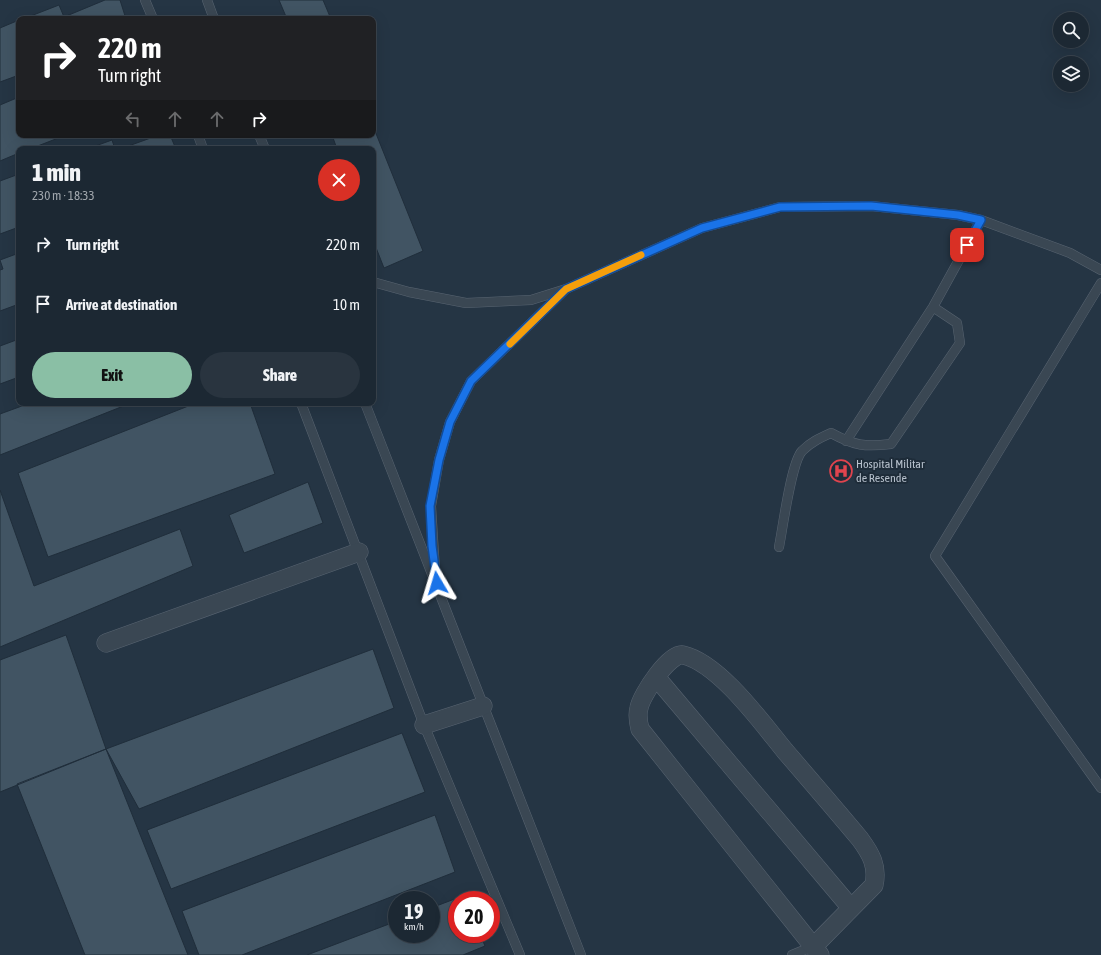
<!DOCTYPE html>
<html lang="en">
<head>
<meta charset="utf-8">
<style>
	:root { --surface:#1c2833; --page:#29343f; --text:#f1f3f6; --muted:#a0a6ac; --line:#3a444e; --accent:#8abfa5 }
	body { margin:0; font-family:"Asap Condensed",sans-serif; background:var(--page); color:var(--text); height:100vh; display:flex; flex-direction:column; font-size:15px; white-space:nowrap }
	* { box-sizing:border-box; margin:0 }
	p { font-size:13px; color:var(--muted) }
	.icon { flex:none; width:22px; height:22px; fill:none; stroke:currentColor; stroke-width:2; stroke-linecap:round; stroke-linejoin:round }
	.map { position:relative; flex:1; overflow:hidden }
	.sheet { position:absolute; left:16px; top:146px; width:360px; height:260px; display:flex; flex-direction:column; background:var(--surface); border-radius:8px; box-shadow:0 4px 16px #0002,0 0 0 1px var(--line) }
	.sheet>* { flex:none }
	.hud { position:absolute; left:16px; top:16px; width:360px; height:122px; border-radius:8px; box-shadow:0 4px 16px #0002,0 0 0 1px var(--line); background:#202124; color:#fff; overflow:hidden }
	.buttons { position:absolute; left:1053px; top:12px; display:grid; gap:8px }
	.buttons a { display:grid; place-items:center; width:36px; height:36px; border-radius:50%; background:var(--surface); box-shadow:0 4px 16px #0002,0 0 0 1px var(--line); font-size:20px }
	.speed { position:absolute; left:388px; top:891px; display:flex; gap:8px; font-size:20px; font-weight:700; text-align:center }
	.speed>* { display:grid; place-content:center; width:52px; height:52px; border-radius:50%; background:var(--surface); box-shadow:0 4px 16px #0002,0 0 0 1px var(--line); line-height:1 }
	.speed small { font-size:10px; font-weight:400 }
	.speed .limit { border:6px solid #d22; background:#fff; color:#111 }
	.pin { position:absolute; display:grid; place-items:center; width:34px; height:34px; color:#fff; margin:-17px; border-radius:8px; box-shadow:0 2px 6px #0006 }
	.me { position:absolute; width:44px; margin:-22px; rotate:353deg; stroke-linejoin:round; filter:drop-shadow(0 0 3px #0008) }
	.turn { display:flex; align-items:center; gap:14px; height:84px; padding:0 16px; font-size:18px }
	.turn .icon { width:52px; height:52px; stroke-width:2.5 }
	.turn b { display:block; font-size:28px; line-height:34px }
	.lanes { display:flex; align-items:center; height:38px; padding:0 16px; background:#0003; justify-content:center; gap:20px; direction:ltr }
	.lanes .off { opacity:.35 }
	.round { display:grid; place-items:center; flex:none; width:42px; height:42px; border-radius:21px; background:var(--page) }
	.headline { display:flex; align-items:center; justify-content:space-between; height:68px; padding:0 16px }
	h1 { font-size:24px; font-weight:800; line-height:30px }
	.primary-button { display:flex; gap:8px; margin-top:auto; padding:8px 16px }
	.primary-button a { flex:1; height:46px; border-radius:24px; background:var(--accent); color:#111; font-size:16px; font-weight:800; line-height:46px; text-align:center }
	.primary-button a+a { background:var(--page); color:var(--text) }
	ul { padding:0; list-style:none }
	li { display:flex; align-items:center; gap:12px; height:60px; padding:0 16px }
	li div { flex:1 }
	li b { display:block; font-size:15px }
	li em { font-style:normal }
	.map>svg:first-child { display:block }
	.building { fill:#415463; stroke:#202e3b }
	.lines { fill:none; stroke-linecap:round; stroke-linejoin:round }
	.lane-casing { stroke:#586471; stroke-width:10 }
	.street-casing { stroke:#586471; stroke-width:19 }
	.lane { stroke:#3a4753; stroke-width:9 }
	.street { stroke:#3a4753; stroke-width:18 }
	.route-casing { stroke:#114b97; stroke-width:10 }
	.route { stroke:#1a73e8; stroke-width:7 }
	.slow { stroke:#f59e0b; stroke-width:7 }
	.labels { text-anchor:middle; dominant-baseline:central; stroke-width:4; stroke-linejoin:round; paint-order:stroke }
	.poi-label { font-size:12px; fill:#b7c1cd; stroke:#1e2c39; text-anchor:start }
</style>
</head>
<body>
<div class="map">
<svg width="1101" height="955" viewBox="0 0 1101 955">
	<rect width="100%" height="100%" fill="#253544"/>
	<!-- building -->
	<path class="building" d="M 105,0 L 120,0 L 126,19 L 23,19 L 59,5 L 64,17 Z
		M 279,0 L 323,0 L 331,19 L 287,19 Z
		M 19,20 L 19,75 L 0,82 L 0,28 Z
		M 19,97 L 19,135 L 66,135 L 30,149 L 19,149 L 19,153 L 0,161 L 0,105 Z
		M 373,126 L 423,251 L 384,268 L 373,240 L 373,149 L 337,149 L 332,135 L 373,135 Z
		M 159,135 L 170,135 L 176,149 L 120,149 Z
		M 112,140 L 115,149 L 87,149 Z
		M 19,174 L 19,227 L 0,234 L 0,181 Z
		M 19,253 L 19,304 L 0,311 L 0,270 L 3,269 L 0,260 Z
		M 19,339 L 19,377 L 0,384 L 0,346 Z
		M 30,403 L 131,403 L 0,455 L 0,414 Z
		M 196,403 L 250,403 L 275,474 L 48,557 L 18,473 Z
		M 308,482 L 323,523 L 244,553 L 229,515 Z
		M 0,490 L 34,586 L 180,529 L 193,566 L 0,647 Z
		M 66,635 L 106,749 L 0,792 L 0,660 Z
		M 373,649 L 394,708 L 139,809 L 106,749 Z
		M 402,733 L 425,792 L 171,889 L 147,830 Z
		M 106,749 L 188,955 L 85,955 L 17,784 Z
		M 435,815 L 455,872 L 242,955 L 199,955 L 182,911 Z
		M 465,895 L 467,900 L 457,900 L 457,934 L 480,934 L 485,946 L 463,955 L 307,955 L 397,921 L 397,934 L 431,934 L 431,908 Z"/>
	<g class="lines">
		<!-- lane casing -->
		<g class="lane-casing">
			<path id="lane" d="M 145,0 L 153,19
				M 207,0 L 214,19
				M 198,135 L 203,149
				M 259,135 L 265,149
				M 373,282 L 409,292 L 466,303 L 531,300 L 566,289 L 702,228 L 780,207 L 871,206 L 958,215 L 981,220 L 1070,253 L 1101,270
				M 1101,283 L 935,556 L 1101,788
				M 301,403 L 424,725 L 520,955
				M 365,403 L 581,955
				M 846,441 L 933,307 L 981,220
				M 779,547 C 783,527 791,463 802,451 C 811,442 820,438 831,433 C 855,446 865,447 891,444 L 960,343 L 957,323 L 933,307
				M 435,570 L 431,506 L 439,460 L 450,422 L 471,381 L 565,290
				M 792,955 L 814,946"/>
		</g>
		<!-- street casing -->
		<g class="street-casing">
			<path id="street" d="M 106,643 L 359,552
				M 656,677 L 851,908
				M 424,725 L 483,706
				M 814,946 L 874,885 C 878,866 871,854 860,839 C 835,809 810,780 785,751 C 762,723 719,663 683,655 C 670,652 641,695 639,708 C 637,715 638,721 640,729 L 820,955"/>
		</g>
		<!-- lane -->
		<use href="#lane" class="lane"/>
		<!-- street -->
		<use href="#street" class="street"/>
	</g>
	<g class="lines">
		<!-- route casing -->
		<g class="route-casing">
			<path id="route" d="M 437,583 L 432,546 L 430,506 L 439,460 L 450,422 L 471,381 L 566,289 L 702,228 L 780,207 L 871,206 L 958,215 L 981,220 L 967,245"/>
		</g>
		<!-- route -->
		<use href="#route" class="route"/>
		<!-- slow -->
		<path class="slow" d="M 510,344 L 566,289 L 641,255"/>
	</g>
	<!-- icons -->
	<defs>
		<g id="hospital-ring" transform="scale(1.15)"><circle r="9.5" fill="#1e2c39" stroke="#e0444e" stroke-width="1.5"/><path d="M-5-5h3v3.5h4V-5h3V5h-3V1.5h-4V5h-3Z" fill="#e0444e"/></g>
	</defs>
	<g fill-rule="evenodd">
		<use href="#hospital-ring" x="841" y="471"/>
	</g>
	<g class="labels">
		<!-- poi labels -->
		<g class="poi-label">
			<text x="856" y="464">Hospital Militar<tspan x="856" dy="14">de Resende</tspan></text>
		</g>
	</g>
</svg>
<div class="buttons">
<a><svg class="icon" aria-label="search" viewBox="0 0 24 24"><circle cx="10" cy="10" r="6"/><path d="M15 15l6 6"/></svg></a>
<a><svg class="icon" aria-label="layers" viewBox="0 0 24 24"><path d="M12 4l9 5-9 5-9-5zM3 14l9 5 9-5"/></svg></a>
</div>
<div class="speed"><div>19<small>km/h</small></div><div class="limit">20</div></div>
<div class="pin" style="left:967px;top:245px;background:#d93025"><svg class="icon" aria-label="arrive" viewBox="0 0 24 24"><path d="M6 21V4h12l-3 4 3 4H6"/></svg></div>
<svg class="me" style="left:437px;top:583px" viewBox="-20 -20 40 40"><path d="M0-17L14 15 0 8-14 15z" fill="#1a73e8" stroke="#fff" stroke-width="4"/></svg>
<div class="hud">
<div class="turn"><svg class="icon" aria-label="right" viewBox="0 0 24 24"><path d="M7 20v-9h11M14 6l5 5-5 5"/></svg><div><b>220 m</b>Turn right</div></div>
<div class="lanes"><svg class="icon off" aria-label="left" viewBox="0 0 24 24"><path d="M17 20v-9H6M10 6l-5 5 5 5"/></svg><svg class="icon off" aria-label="ahead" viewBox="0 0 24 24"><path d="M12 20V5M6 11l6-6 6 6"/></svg><svg class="icon off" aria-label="ahead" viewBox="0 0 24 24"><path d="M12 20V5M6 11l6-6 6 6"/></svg><svg class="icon" aria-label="right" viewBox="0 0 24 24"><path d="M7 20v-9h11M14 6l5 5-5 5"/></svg></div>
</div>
<section class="sheet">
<div class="headline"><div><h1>1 min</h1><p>230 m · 18:33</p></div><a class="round" style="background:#d93025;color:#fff"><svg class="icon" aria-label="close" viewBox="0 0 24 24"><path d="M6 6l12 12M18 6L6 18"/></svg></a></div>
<ul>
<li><svg class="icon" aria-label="right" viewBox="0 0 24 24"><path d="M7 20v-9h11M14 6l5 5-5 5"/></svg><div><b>Turn right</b></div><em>220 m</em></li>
<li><svg class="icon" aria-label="arrive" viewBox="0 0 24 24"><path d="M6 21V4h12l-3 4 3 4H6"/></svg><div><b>Arrive at destination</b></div><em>10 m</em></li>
</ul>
<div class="primary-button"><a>Exit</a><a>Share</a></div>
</section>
</div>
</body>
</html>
